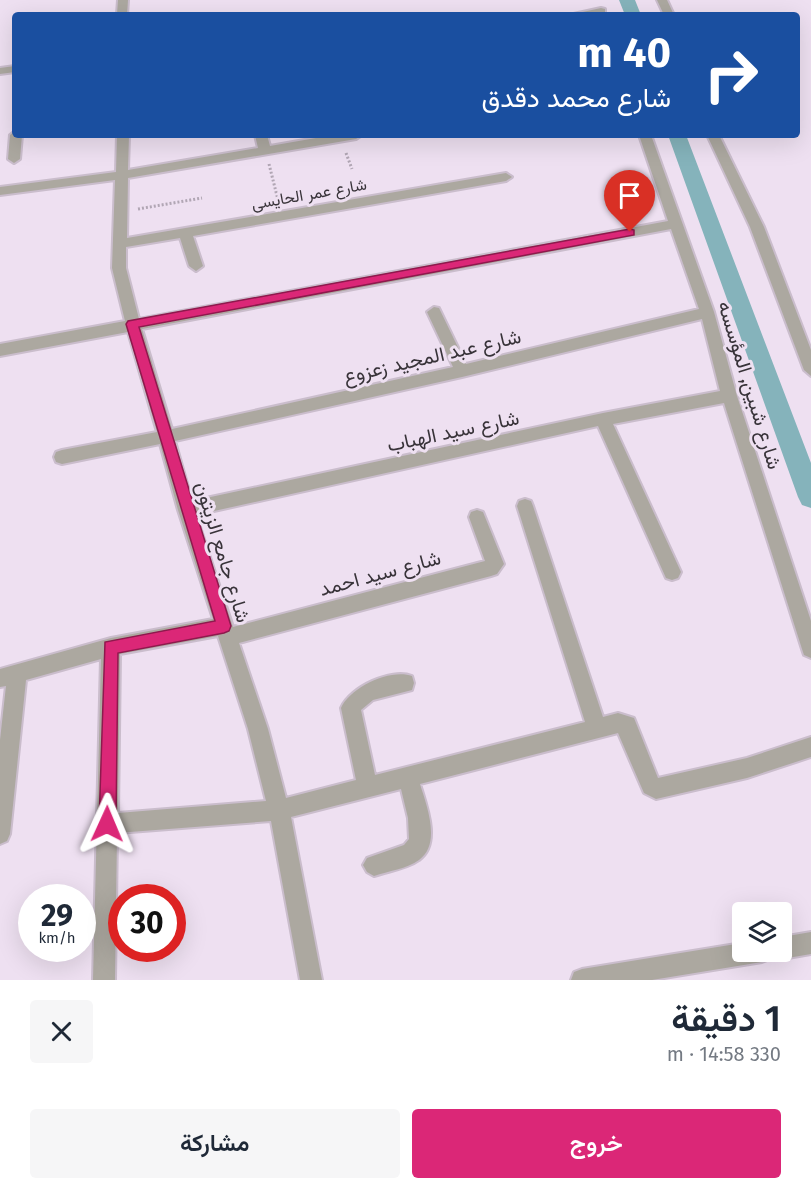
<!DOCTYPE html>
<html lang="ar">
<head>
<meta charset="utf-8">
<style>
	:root { --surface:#fff; --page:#f6f6f7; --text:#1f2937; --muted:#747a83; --accent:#db2777 }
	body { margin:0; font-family:"Fira Sans",Vazirmatn,sans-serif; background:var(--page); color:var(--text); direction:rtl; height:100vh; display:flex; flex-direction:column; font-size:22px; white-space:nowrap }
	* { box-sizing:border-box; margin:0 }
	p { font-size:20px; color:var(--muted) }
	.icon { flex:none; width:33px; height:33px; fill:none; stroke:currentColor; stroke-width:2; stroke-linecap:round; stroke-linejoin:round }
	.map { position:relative; height:980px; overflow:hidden; direction:ltr }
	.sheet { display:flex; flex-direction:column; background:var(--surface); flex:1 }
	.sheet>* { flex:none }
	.hud { position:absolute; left:12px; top:12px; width:788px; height:126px; border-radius:6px; box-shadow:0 6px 24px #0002; direction:rtl; background:#1a4fa0; color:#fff; overflow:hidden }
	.buttons { position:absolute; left:732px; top:902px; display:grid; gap:12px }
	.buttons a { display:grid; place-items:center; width:60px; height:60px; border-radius:6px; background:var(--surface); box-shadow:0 6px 24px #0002; font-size:30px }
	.speed { position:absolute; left:18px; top:884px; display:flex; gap:12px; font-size:30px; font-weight:700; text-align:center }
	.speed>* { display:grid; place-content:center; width:78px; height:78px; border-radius:50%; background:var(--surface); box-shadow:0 6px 24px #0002; line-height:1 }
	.speed small { font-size:15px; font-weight:400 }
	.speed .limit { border:9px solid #d22; background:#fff; color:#111 }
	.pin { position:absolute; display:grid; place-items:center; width:51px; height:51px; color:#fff; margin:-62px -26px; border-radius:50% 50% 50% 0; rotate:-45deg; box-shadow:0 0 6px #0007 }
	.pin .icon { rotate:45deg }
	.me { position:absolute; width:66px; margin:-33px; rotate:1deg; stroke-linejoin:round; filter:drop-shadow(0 0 4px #0008) }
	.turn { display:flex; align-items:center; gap:21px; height:126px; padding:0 30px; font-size:27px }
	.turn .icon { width:78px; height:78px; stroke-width:2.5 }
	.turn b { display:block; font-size:42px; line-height:51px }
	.round { display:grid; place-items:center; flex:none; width:63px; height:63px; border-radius:6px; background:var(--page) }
	.overview { display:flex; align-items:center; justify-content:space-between; height:102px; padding:0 30px }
	h1 { font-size:36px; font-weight:600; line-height:45px }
	.button { display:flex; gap:12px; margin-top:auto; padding:12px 30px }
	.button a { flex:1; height:69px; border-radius:6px; background:var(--accent); color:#fff; font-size:24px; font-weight:600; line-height:69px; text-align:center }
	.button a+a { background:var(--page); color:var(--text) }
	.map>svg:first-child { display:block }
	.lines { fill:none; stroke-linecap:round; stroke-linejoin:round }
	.canal { fill:#85b3bb; fill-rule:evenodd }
	.minor-casing { stroke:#cabdcc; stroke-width:4 }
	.path { stroke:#b1a6b4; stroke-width:3; stroke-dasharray:2 2; stroke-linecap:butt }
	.minor { fill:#aca8a0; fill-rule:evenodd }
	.route { fill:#db2777; stroke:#8e194d; stroke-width:1.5 }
	.labels { text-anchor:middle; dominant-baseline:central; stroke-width:6; stroke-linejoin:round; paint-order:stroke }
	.far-street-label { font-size:16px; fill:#383339; stroke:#eee0f1 }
	.street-label { font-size:20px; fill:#383339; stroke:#eee0f1 }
</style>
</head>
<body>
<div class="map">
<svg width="811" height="980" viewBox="0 0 811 980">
	<rect width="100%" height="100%" fill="#eee0f1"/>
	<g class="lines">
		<!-- canal -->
		<path class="canal" d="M 619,0 L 635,0 L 641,15 L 625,15 Z
			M 668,135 L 686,135 L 811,463 L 811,508 L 802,505 L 798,497 Z"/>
		<!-- minor casing -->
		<g class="minor-casing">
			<path id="minor" d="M 118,0 L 128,0 L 127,15 L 117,15 Z
				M 657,0 L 667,0 L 674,15 L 664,15 Z
				M 601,8 L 605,9 L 605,13 L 569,15 Z
				M 15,66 L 15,72 L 0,74 L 0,68 Z
				M 15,131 L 15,135 L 22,135 L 20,159 L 14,163 L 8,159 L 10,135 Z
				M 117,135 L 129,135 L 128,170 L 258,148 L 255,135 L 267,135 L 270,146 L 333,135 L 362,135 L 356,139 L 128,178 L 127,238 L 506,173 L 512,177 L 506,181 L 193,236 L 203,266 L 196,271 L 189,266 L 180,238 L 126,247 L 126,268 L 139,319 L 668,221 L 639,135 L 651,135 L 714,312 L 737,396 L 811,621 L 811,658 L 804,655 L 802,649 L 724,403 L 613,424 L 681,572 L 678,578 L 672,580 L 666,578 L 598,426 L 196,515 L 233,627 L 485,561 L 469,517 L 471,512 L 477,510 L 483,512 L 504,564 L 497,574 L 491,576 L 239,643 L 268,729 L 286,798 L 356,780 L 341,708 C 350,687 391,668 412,676 L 414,683 L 412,690 L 373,700 L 361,710 L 375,775 L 585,722 L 517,506 L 519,501 L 525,499 L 531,501 L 533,506 L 603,717 L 618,713 L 634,718 L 658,778 L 747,758 L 811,737 L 811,757 L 747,778 L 656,799 L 644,793 L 618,733 L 420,784 C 426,804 442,844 419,860 C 407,869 388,871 374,876 L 367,872 L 363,865 L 367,858 L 404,845 L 409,839 L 408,818 L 401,789 L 291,817 L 322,980 L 300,980 L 271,821 L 117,833 L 115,980 L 93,980 L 101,659 L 26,680 L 10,834 L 7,841 L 0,844 L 0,740 L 6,686 L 0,687 L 0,669 L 111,638 L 213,619 L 178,510 L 160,444 L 62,464 L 56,462 L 54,457 L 56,452 L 62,450 L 157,432 L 128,332 L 0,356 L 0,344 L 125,321 L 112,268 L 115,180 L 0,195 L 0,187 L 116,172 ZM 671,229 L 699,309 L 466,364 L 439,308 L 434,307 L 427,312 L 453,367 L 172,429 L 142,329 ZM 702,319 L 720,391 L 603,413 L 192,501 L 175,441 L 462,377 ZM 218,636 L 248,729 L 266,801 L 118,813 L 120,654 Z
				M 707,135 L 719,135 L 764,227 L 811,350 L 811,376 L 804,370 L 750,227 Z
				M 811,932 L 811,954 L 782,959 L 773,952 L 770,959 L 762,962 L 652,980 L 571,980 L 574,972 L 582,969 L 742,943 L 742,951 L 782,951 L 782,937 Z"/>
		</g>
		<!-- path -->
		<path class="path" d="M 346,153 L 352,169
			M 269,164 L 278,200
			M 138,209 L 202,198"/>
		<!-- minor -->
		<use href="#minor" class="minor"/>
	</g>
	<!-- route -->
	<path class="route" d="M 630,229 L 634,230 L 634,235 L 139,327 L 231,626 L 229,631 L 224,633 L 118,653 L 116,824 L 113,830 L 107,833 L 101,830 L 99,824 L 105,642 L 215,621 L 126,324 L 128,321 Z"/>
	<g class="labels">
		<!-- far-street labels -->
		<g class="far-street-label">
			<text transform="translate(309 194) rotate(-10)">شارع عمر الحايسى</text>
		</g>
		<!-- street labels -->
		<g class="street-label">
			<text transform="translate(432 356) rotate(-13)">شارع عبد المجيد زعزوع</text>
			<text transform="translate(750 385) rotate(73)">شارع شبين, المؤسسه</text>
			<text transform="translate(453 431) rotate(-12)">شارع سيد الهباب</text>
			<text transform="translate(223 552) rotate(73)">شارع جامع الزيتون</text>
			<text transform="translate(380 573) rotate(-15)">شارع سيد احمد</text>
		</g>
	</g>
</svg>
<div class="buttons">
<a><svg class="icon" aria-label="layers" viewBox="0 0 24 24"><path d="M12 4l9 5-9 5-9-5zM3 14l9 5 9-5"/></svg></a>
</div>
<div class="speed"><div>29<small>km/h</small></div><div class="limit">30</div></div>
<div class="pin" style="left:630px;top:232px;background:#d93025"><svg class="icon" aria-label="arrive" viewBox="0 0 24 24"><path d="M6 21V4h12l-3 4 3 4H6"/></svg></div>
<svg class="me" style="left:107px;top:824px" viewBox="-20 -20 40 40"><path d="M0-17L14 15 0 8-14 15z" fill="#db2777" stroke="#fff" stroke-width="4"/></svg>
<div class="hud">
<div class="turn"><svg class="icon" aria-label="right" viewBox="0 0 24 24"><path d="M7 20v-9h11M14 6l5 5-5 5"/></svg><div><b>40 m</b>شارع محمد دقدق</div></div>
</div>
</div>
<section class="sheet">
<div class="overview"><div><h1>1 دقيقة</h1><p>330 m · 14:58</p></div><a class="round"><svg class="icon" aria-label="close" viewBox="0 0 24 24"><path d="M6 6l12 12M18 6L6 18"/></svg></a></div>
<div class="button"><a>خروج</a><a>مشاركة</a></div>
</section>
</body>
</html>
